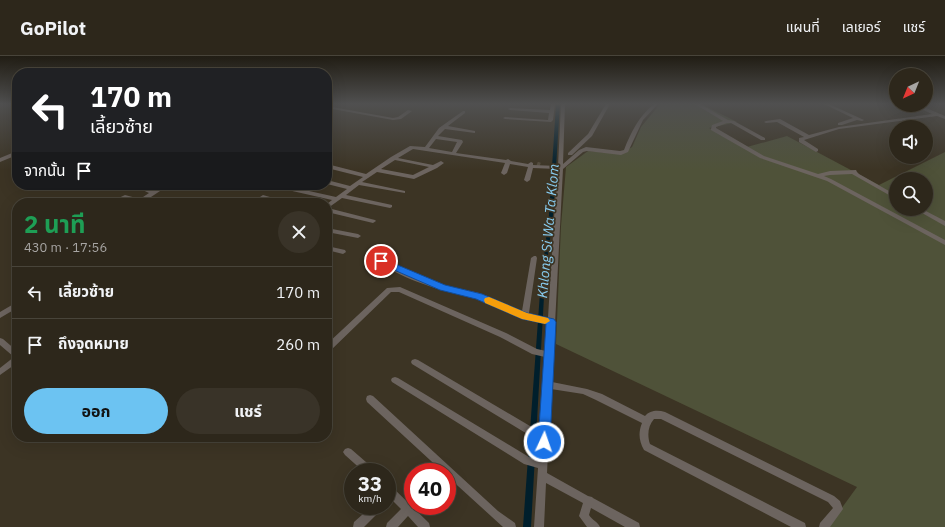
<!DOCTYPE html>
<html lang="th">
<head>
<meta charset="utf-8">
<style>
	:root { --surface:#2d271b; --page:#393328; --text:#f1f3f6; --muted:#a7a5a3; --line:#48443a; --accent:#6cc3f2 }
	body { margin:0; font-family:"IBM Plex Sans","Noto Sans Thai",sans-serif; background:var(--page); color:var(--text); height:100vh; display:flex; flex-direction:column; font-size:15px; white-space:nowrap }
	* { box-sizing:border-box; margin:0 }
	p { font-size:13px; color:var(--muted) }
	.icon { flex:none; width:22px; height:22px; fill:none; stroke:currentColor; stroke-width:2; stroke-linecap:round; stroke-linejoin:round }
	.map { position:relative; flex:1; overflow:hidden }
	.drawer { position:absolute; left:12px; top:142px; width:320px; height:244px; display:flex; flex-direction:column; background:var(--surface); border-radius:16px; box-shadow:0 4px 16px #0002,0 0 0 1px var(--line) }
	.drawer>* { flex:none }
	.guide { position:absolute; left:12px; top:12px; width:320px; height:122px; border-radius:16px; box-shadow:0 4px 16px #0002,0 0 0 1px var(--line); background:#202124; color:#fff; overflow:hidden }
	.needle { width:26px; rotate:223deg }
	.tools { position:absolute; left:889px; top:12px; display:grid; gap:8px }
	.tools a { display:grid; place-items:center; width:44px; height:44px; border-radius:50%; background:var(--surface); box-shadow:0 4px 16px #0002,0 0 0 1px var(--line); font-size:20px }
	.speed { position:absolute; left:344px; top:407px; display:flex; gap:8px; font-size:20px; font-weight:700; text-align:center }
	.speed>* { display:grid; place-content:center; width:52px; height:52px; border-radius:50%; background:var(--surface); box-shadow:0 4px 16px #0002,0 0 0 1px var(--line); line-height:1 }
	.speed small { font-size:10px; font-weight:400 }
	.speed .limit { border:6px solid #d22; background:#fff; color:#111 }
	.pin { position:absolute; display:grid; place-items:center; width:34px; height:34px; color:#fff; margin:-17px; border:2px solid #fff; border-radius:50%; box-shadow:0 1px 4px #0007 }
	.me { position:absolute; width:44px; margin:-22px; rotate:3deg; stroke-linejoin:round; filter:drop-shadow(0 0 3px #0008) }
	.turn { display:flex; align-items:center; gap:14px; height:84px; padding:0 12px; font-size:18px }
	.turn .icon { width:52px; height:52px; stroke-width:2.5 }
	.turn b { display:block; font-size:28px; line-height:34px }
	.then { display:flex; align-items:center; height:38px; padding:0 12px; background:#0003; gap:8px; font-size:15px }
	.round { display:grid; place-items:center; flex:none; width:42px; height:42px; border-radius:21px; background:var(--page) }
	.summary { display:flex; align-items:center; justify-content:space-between; height:68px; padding:0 12px }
	h1 { font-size:24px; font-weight:700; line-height:30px; color:#1e9e55 }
	.cta { display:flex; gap:8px; margin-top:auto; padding:8px 12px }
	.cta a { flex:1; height:46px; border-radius:24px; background:var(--accent); color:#111; font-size:16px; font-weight:700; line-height:46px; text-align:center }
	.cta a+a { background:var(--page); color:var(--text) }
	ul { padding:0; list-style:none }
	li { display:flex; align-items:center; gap:12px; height:52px; padding:0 12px; border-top:1px solid var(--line) }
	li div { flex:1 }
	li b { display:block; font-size:15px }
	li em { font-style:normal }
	header { display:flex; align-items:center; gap:24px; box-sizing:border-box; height:56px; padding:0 20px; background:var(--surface); border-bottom:1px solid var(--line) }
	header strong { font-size:19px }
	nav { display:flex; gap:22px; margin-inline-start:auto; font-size:14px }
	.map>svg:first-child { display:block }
	.green { fill:#4f5239; fill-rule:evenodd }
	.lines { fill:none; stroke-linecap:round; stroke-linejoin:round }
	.canal { fill:#001f2c; fill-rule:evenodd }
	.minor-tunnel { stroke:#554d3e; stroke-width:5; stroke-dasharray:5 2.5; stroke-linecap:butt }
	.minor { fill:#6c645f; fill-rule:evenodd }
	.route { fill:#1a73e8; stroke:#114b97 }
	.slow { fill:#f59e0b }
	.labels { text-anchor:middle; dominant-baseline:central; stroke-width:3.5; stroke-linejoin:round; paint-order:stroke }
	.water-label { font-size:14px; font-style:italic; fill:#88cdf1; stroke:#3c3424 }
</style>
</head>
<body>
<header>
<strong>GoPilot</strong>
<nav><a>แผนที่</a><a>เลเยอร์</a><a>แชร์</a></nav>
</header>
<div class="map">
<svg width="945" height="471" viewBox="0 0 945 471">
	<rect width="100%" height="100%" fill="#3c3424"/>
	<!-- green -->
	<path class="green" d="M 660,48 L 701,48 L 737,66 L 709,72 L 747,91 L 787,80 L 879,129 L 945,96 L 945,471 L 828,471 L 857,431 L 556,288 L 561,170 L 566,111 L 588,95 L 620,98 L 632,91 L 641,71 ZM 896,123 L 926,123 L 926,153 L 896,153 Z"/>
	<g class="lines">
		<!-- canal -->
		<path class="canal" d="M 556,48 L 560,48 L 553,159 L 545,223 L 531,471 L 523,471 L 541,223 L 549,159 Z"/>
		<!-- minor-tunnel -->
		<path class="minor-tunnel" d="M 537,108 L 540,109"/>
		<!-- minor -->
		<path class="minor" d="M 551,48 L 555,48 L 553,64 L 551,66 L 505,63 L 503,62 L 505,61 L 548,64 L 549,57 L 510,54 L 508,53 L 510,52 L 550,54 Z
			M 561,48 L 565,48 L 563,108 L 579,94 L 586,91 L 620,95 L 624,94 C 631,76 639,60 654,48 L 658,48 L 643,64 L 628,96 L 621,99 L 587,95 L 583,96 L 563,113 L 552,326 L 587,333 L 602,338 L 645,360 C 650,354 658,354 665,356 L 834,440 L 840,445 L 843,453 L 830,471 L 819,471 L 820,467 L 833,452 L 828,446 L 661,363 L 654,363 C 648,370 647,379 650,388 L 805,467 L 806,471 L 791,471 L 644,394 C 639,385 638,377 642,367 L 596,344 L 583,338 L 551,333 L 547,417 L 588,440 L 592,441 L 593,442 L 639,467 L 640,471 L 625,471 L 591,452 L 589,459 C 592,464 598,466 600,471 L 587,471 L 579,460 L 583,447 L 546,427 L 544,471 L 534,471 L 538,412 L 524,408 L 392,326 L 391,324 L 392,322 L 395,321 L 398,322 L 529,401 L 538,404 L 540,382 L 524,376 L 412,308 L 411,306 L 412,304 L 415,303 L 418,304 L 530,370 L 540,374 L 545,301 L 532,298 L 500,281 L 399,236 L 391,236 L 330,295 L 327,296 L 327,288 L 387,232 L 400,231 L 506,277 L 537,293 L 546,295 L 548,267 L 528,263 L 525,264 L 522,263 L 521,261 C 506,255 491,247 475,241 C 466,238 455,237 445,235 C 430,231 376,213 373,197 L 374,195 L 378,195 C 383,209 429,225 443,229 C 455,232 467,234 479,237 C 494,242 508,250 522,255 L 531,202 L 534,200 L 536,200 L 537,202 L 529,257 L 548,262 L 557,113 L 533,112 L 530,124 L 527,126 L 524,124 L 528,111 L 510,108 L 507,117 L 504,119 L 501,117 L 505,107 L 413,93 L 398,102 L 433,109 L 441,105 L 444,107 L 437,112 L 414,123 L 377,116 L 362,126 L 405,135 L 405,137 L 359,129 L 346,139 L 392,149 L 392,151 L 390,152 L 342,142 L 328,152 L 375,164 L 376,165 L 373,167 L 327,156 L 327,148 L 332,144 L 279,132 L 276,130 L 282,129 L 336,141 L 347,133 L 327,128 L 327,124 L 350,130 L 363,121 L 327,112 L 327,108 L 366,118 L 391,101 L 410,90 L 425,91 L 439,72 L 463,55 L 465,55 L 465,57 L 448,70 L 475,75 L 475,77 L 445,73 L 438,80 L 462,84 L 463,86 L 456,97 L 506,104 L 508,103 L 511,105 L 528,108 L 531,106 L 533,107 L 533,109 L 558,110 ZM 436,83 L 457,86 L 452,96 L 429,92 ZM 395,104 L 429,111 L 413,119 L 381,113 Z
			M 606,48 L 610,48 L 592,80 L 572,99 L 568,99 L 568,97 L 588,78 Z
			M 695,48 L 700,48 L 728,64 L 734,65 L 765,82 L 765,84 L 761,84 L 731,67 L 727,67 L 716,71 L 716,72 L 764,100 L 818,118 L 830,115 L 856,114 L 857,116 L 859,118 L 896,139 L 896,143 L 852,118 L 830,119 L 824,120 L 831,123 L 945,184 L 945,189 L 827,125 L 760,102 L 711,74 L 711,73 L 712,69 L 723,65 Z
			M 824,48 L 829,48 L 864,64 L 862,65 L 857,64 L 842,69 L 838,69 L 838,67 L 853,62 Z
			M 913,49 L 919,49 L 945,60 L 945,63 L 937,60 L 839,73 L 804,84 L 818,93 L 818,95 L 816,96 L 799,86 L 799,82 L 804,81 L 777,66 L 766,67 L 764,66 L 766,65 L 780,63 L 809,79 L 839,71 L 932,58 Z
			M 327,50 L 393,62 L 398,61 L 408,54 L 412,55 L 401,63 L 393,64 L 327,52 Z
			M 17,95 L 17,99 L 0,106 L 0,102 Z
			M 132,129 L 141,129 L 153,135 L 162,129 L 169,129 L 142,147 L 135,147 L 136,146 L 125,143 L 116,147 L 108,147 L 125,139 L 140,143 L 149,137 Z
			M 263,139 L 287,146 L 288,147 L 278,147 L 261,142 L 260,141 Z
			M 915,153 L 922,153 L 945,165 L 945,170 Z
			M 327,172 L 358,178 L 361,180 L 358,182 L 327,176 Z
			M 327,190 L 345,194 L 346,196 L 343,198 L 327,194 Z
			M 17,246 L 17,252 L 0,262 L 0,256 Z
			M 0,282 L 3,283 L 17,295 L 17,307 L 0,319 L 0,312 L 14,301 L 0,289 Z
			M 370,339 L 373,340 L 498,455 L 515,467 L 516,471 L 503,471 L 447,420 L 447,416 L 443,416 L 367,346 L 366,343 L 367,340 Z
			M 348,392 L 351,393 L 374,413 L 376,416 L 364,416 L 345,399 L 343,396 L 345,393 Z
			M 387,427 L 390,429 L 429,467 L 430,471 L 418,471 L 408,460 L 398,471 L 386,471 L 387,467 L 401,453 L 387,439 Z
			M 372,450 L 384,450 L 382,453 L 364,471 L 353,471 L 354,466 Z"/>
	</g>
	<!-- sky -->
	<linearGradient id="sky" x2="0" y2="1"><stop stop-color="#211d14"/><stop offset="0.42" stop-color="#505050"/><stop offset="1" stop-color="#505050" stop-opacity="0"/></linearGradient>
	<rect width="945" height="114" fill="url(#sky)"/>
	<!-- route -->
	<path class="route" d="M 381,202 L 445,229 L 482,238 L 527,257 L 554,263 L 556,266 L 550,386 L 548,389 L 544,391 L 540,389 L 538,386 L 546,268 L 522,263 L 476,243 L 440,234 L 378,207 L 376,205 L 378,203 Z"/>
	<!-- slow -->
	<path class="slow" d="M 489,241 L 527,257 L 548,262 L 550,265 L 545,268 L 522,263 L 485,247 L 484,244 L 485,242 Z"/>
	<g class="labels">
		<!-- water labels -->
		<g class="water-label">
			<text transform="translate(548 175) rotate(-85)">Khlong Si Wa Ta Klom</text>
		</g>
	</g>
</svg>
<div class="tools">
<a><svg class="needle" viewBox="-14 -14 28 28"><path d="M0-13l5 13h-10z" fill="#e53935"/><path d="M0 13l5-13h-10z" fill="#a7a5a3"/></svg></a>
<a><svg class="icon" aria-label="sound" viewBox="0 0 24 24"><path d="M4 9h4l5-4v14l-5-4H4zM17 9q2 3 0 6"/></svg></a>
<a><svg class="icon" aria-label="search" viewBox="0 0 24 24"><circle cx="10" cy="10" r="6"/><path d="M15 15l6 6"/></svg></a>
</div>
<div class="speed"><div>33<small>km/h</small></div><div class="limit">40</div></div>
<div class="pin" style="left:381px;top:205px;background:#d93025"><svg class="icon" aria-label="arrive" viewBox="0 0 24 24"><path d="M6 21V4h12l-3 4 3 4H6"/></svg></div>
<svg class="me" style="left:544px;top:386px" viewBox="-20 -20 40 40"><circle r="17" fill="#1a73e8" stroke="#fff" stroke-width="3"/><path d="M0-11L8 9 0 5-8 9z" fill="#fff"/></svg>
<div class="guide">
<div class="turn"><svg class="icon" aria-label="left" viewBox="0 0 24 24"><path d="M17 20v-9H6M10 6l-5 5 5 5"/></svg><div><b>170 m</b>เลี้ยวซ้าย</div></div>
<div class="then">จากนั้น<svg class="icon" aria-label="arrive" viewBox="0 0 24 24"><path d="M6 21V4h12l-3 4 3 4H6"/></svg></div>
</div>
<section class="drawer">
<div class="summary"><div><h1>2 นาที</h1><p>430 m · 17:56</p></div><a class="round"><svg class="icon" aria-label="close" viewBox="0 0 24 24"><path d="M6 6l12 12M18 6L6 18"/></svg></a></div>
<ul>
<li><svg class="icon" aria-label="left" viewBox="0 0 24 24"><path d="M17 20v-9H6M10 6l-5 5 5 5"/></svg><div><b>เลี้ยวซ้าย</b></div><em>170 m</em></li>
<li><svg class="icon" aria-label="arrive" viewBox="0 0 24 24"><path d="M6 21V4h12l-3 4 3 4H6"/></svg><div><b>ถึงจุดหมาย</b></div><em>260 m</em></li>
</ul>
<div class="cta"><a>ออก</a><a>แชร์</a></div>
</section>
</div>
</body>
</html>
